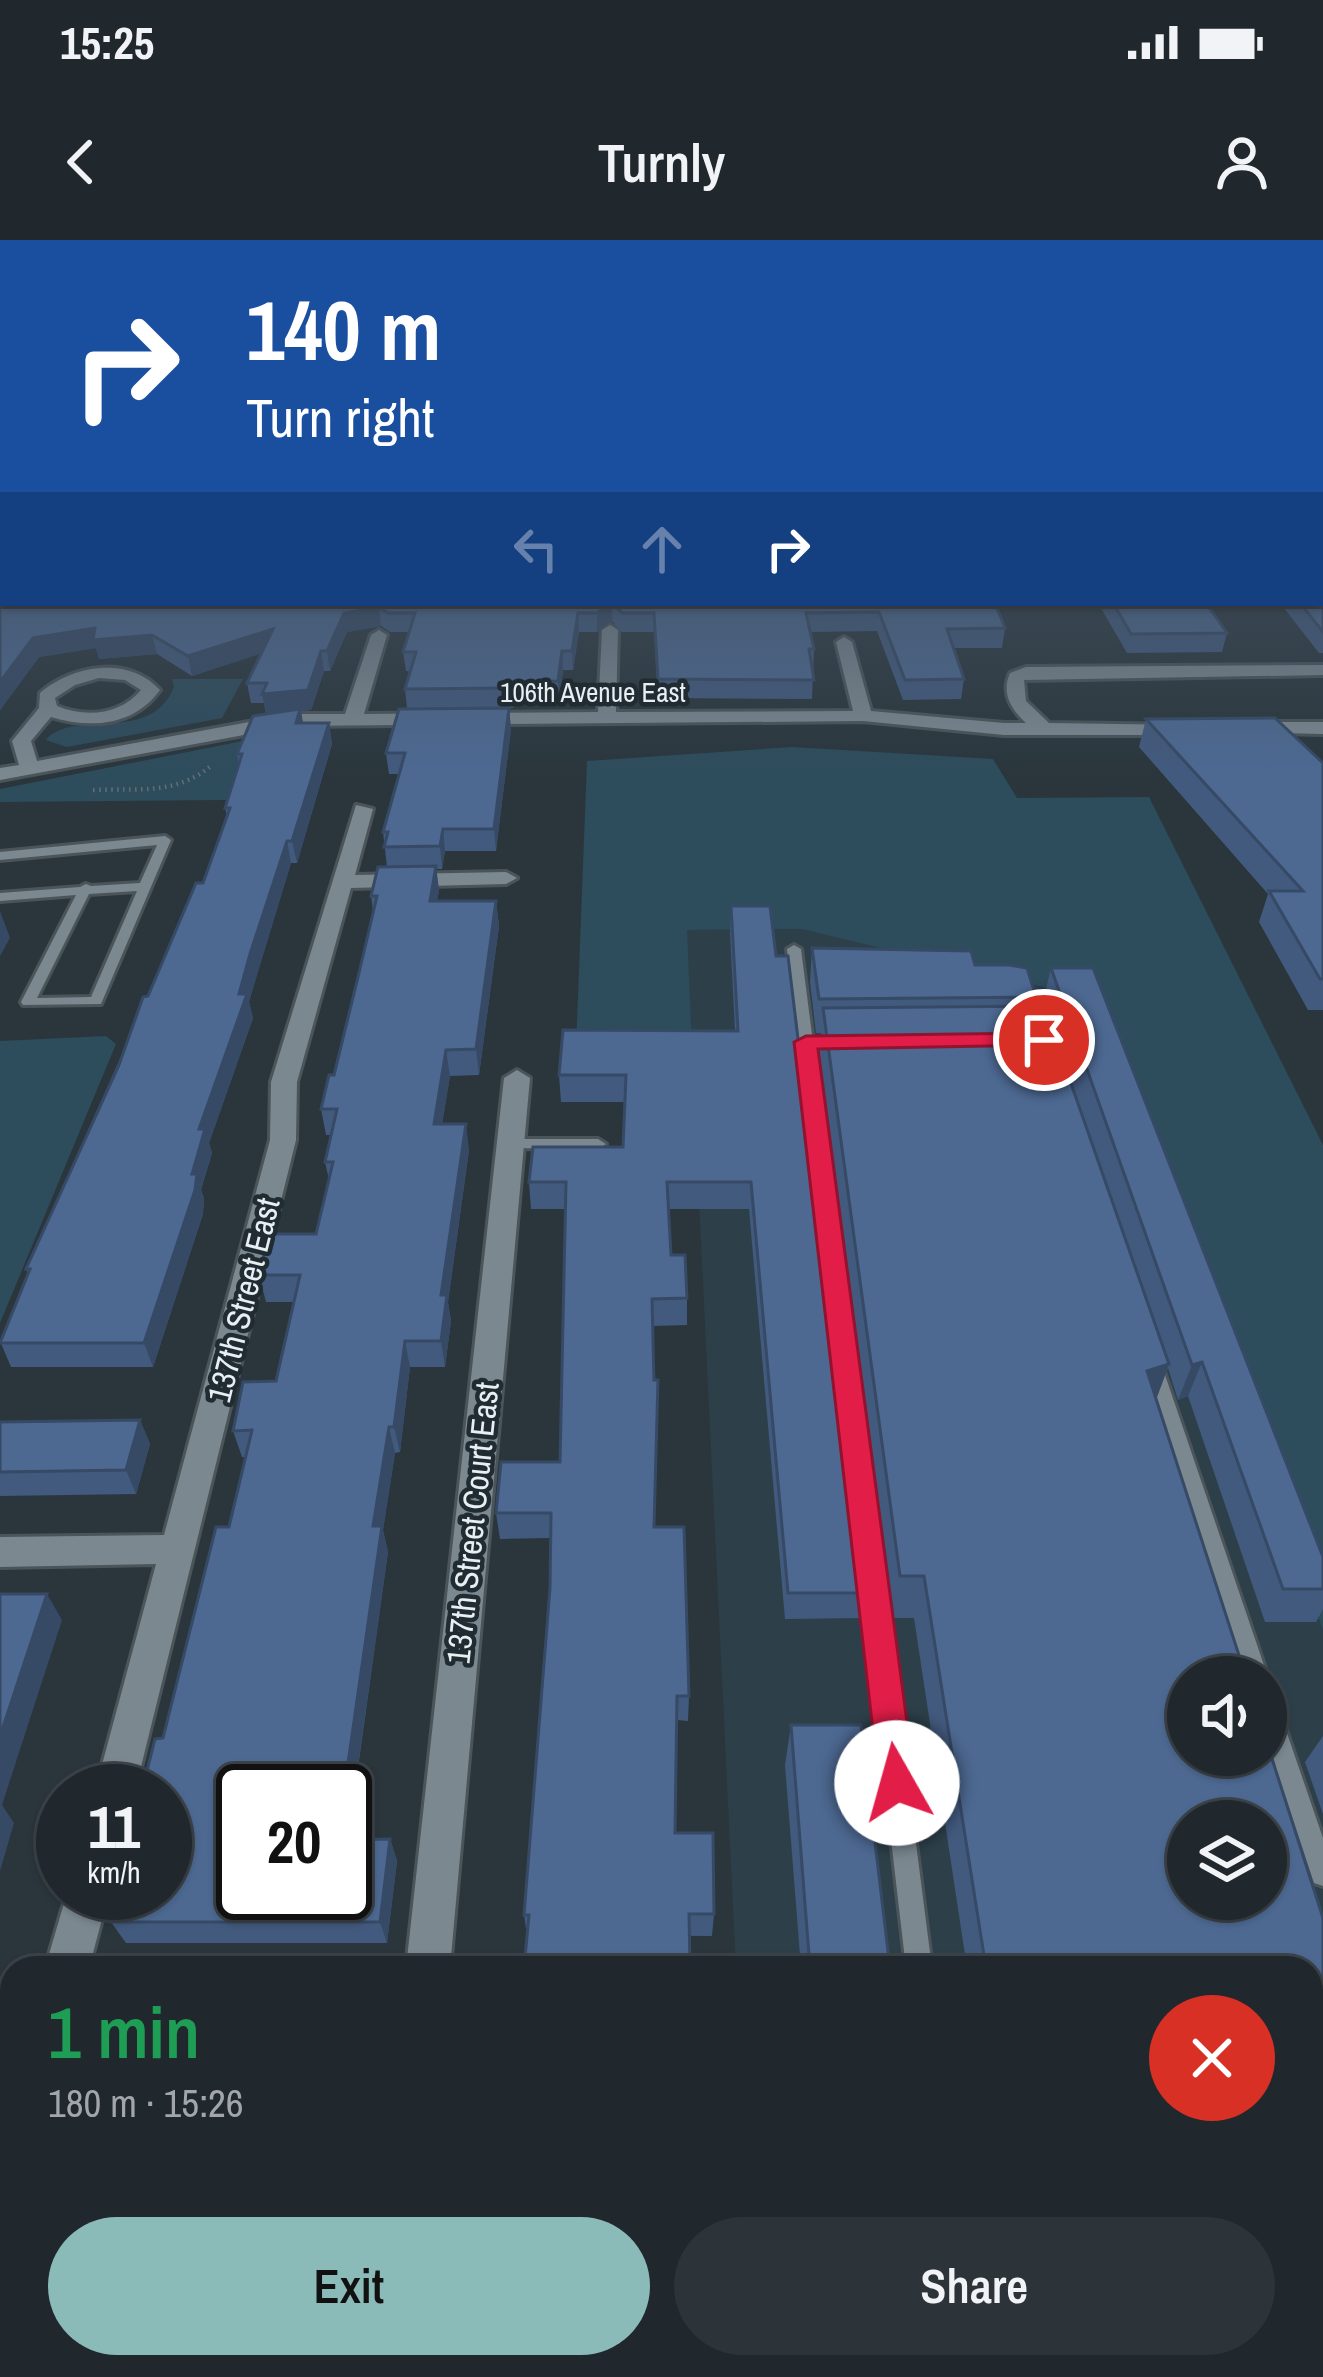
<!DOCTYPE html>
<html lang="en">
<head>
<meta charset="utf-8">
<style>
	:root { --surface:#20282d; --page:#2d3439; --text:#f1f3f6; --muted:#a2a6aa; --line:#3d4449; --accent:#8bbbb9 }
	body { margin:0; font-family:"Archivo Narrow",sans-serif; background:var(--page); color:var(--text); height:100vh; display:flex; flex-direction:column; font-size:45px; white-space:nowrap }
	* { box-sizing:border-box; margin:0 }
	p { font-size:39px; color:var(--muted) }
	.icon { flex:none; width:66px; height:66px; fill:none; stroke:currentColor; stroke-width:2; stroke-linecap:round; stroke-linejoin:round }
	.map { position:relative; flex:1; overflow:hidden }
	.side { position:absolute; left:0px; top:1716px; width:1323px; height:423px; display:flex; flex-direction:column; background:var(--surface); border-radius:36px 36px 0 0; box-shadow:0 3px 9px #0004,0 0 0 3px var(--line) }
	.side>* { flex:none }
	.top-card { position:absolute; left:0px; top:0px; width:1323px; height:366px; box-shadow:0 3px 9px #0004,0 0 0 3px var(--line); background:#1a4fa0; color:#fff; overflow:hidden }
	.fabs { position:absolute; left:1167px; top:1416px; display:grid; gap:24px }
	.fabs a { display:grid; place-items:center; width:120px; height:120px; border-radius:50%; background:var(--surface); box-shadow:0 3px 9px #0004,0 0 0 3px var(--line); font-size:60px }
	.speed { position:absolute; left:36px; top:1524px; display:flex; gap:24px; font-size:60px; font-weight:700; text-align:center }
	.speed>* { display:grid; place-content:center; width:156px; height:156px; border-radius:50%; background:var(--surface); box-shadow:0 3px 9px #0004,0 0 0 3px var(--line); line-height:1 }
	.speed small { font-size:30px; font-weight:400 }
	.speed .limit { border:6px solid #111; border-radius:18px; background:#fff; color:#111 }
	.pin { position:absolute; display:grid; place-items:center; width:102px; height:102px; color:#fff; margin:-51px; border:6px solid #fff; border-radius:50%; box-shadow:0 3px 12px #0007 }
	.me { position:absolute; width:132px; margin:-66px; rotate:353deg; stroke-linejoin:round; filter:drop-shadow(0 0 9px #0008) }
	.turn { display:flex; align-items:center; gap:42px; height:252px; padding:0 48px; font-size:54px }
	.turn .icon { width:156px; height:156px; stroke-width:2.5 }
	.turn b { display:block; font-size:84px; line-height:102px }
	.lanes { display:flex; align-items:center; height:114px; padding:0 48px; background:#0003; justify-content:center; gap:60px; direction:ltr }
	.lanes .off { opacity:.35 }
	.round { display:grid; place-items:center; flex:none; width:126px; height:126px; border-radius:63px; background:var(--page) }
	.summary { display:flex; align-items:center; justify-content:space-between; height:204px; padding:0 48px }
	h1 { font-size:72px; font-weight:600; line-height:90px; color:#1e9e55 }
	.cta { display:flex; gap:24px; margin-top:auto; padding:24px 48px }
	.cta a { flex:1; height:138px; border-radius:72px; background:var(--accent); color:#111; font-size:48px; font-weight:600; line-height:138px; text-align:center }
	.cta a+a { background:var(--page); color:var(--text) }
	.status { display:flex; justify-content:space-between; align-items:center; height:84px; padding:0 60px; background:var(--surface); direction:ltr }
	.status svg { height:33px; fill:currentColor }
	header { display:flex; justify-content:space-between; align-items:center; height:156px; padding:0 48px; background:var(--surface); font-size:54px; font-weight:600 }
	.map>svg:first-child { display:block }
	.built { fill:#2d404a; fill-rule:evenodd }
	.green { fill:#2d4c5c }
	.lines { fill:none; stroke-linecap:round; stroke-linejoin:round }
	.service-casing { stroke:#4a5459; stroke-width:6 }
	.minor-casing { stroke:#4a5459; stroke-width:6 }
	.tertiary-casing { stroke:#4a5459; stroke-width:36 }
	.path { stroke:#646e74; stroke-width:4.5; stroke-dasharray:1.5 4.5; stroke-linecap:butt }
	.service { fill:#7b8890; fill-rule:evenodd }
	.minor { fill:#7b8890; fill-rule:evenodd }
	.tertiary { stroke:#7b8890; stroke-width:30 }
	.wall { fill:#425a7e }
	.shaded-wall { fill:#364a66 }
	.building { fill:#4d6992; stroke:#364a66; stroke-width:3; fill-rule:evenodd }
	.route { fill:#e11d48; stroke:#92132f; stroke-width:3 }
	.labels { text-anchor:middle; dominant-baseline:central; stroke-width:9; stroke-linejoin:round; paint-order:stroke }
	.far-street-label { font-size:27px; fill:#e8eff3; stroke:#202c32 }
	.street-label { font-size:33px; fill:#e8eff3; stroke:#202c32 }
</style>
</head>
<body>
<div class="status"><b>15:25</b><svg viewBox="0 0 49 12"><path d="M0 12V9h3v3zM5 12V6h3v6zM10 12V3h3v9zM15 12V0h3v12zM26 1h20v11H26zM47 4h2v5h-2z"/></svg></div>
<header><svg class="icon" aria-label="back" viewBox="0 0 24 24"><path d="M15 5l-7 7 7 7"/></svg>Turnly<svg class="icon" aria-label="person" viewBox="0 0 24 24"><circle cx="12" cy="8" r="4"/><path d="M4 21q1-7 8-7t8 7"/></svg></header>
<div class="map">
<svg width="1323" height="2137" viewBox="0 0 1323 2137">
	<rect width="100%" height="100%" fill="#2a363c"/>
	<!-- built -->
	<path class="built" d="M 1059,687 L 1323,1390 L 1323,2137 L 756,2137 L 756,2127 L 1311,2127 L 1311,1728 L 736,1728 L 686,690 ZM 1188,1437 L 1266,1437 L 1266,1515 L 1188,1515 ZM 1188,1581 L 1266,1581 L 1266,1659 L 1188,1659 Z"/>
	<!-- green -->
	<path class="green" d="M 172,439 L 243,439 L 222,478 L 67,507 L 46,500 C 74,467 150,506 174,447 Z
		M 248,500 L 226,560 L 0,562 L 0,549 Z
		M 792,507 L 993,519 L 1017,558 L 1149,557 L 1323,905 L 1323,1390 L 1084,757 L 802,689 L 687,690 L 692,808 L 576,808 L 587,521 Z
		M 106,796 L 116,804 L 0,1083 L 0,801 Z"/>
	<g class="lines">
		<!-- service casing -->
		<g class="service-casing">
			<path id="service" d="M 165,596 L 171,600 L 101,764 L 23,765 L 21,762 L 76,655 L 0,661 L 0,653 L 80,647 L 86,644 L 91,646 L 140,643 L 157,605 L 0,620 L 0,612 ZM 137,651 L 91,757 L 37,758 L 89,654 Z
				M 794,705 L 801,709 L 932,1728 L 906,1728 L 787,709 Z
				M 510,899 L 598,899 L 606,904 L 598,909 L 504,908 L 502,904 Z
				M 1154,1122 L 1161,1124 L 1163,1129 L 1268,1437 L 1266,1442 L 1266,1437 L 1246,1437 L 1145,1129 L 1147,1124 Z
				M 1266,1454 L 1274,1457 L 1277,1464 L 1323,1598 L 1323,1646 L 1314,1643 L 1311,1634 L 1266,1498 Z
				M 1311,1892 L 1323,1892 L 1323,1920 L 1311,1920 Z
				M 953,2127 L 983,2127 L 984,2137 L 954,2137 Z"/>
		</g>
		<!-- minor casing -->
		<g class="minor-casing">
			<path id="minor" d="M 610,385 L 618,390 L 616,472 L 853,471 L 836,402 L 844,397 L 852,402 L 871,471 L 1004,483 L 1026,483 C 1011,469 1001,453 1010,433 L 1026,427 L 1323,425 L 1323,435 L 1024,440 L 1026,461 L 1049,483 L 1189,485 L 1189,493 L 1182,495 L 1004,495 L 863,481 L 292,486 L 0,540 L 0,528 L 19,525 L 12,501 L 39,468 L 40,453 C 72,425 129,415 160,450 C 134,486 91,489 51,477 L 31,501 L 37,521 L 292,474 L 345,474 L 371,395 L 379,390 L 387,395 L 364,474 L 598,472 L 602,390 ZM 99,438 L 125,440 L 141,450 C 120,475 86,478 57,466 L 55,458 L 75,445 Z
				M 1248,482 L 1323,482 L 1323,494 L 1241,492 L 1239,488 Z
				M 356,565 L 373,569 L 355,635 L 506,632 L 517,638 L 506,644 L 351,648 L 297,842 L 296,900 L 135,1551 L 95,1551 L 156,1324 L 0,1327 L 0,1297 L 164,1295 L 270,900 L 271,842 Z
				M 517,830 L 530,838 L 450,1728 L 406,1728 L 504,838 Z
				M 67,1653 L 109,1653 L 89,1728 L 45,1728 Z
				M 12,1907 L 12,1995 L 0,2000 L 0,1912 Z"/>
		</g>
		<!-- tertiary casing -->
		<g class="tertiary-casing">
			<path id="tertiary" d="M 0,300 L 3,297"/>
		</g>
		<!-- path -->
		<path class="path" d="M 93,550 C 138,548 177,556 213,524"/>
		<!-- service -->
		<use href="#service" class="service"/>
		<!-- minor -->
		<use href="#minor" class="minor"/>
		<!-- tertiary -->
		<use href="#tertiary" class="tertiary"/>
	</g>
	<!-- wall -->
	<path class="wall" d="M 1323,300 L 1323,413 L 1319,413 L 1280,363 L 1320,363 Z
		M 0,335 L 675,363 L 675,365 L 748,365 L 748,363 L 995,363 L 1005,388 L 1002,408 L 953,408 L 964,439 L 961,459 L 903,460 L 877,391 L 810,392 L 814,409 L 812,459 L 658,458 L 654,392 L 622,392 L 612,381 L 597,392 L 579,392 L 573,430 L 563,430 L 559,461 L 514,462 L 513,468 L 509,468 L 511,489 L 496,611 L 445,611 L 442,629 L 436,629 L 439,650 L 437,661 L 496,661 L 499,686 L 479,835 L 450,836 L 442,884 L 469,910 L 448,1062 L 451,1081 L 445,1127 L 410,1127 L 400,1212 L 395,1213 L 383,1290 L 388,1312 L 348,1600 L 390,1599 L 397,1621 L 387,1703 L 126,1703 L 111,1682 L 163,1498 L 229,1287 L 246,1217 L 242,1217 L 233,1191 L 276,1141 L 294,1062 L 266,1062 L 259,1035 L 316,994 L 329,940 L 325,922 L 331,895 L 326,895 L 321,869 L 334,835 L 373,671 L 371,656 L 387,627 L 383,592 L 399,534 L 389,534 L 386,513 L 407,468 L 405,449 L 410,431 L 406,431 L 403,412 L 409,392 L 390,392 L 381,386 L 347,392 L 330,431 L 324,431 L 311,470 L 301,471 L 303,483 L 329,483 L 332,504 L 297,623 L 291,623 L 256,737 L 249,762 L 253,778 L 209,903 L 212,913 L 201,950 L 204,958 L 203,974 L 153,1127 L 11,1127 L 0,1101 L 28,1034 L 26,1029 L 148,756 L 203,643 L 227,576 L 225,568 L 239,524 L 237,514 L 266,474 L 264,463 L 251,463 L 247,443 L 262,413 L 192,436 L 157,414 L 99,419 L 96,408 L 39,417 L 0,470 Z
		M 1098,363 L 1206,363 L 1227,393 L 1222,412 L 1127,413 Z
		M 1146,479 L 1323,523 L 1323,770 L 1308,770 L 1259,682 L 1268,654 L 1139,507 Z
		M 731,666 L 776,716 L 865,1353 L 861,1378 L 785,1379 L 749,969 L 668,969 L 671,1015 L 687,1058 L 687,1085 L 653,1086 L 655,1287 L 689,1456 L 688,1481 L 677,1480 L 675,1593 L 714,1674 L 712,1696 L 527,1695 L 524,1675 L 550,1348 L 550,1298 L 500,1299 L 496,1273 L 560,1222 L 566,969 L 531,969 L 529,942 L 623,907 L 625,862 L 561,862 L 559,835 L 735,791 L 730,692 Z
		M 812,708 L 975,725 L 1036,757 L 1034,766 L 1044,766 L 1043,762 L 1051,728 L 1323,1317 L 1323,1369 L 1316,1382 L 1265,1382 L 1188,1156 L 1178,1160 L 1168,1128 L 1156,1159 L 1323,1678 L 1323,1846 L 1311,1846 L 1311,1728 L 967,1728 L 914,1378 L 892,1378 L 819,811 L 821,793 L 816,793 L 810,742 Z
		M 140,1180 L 150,1204 L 136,1254 L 0,1256 L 0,1182 Z
		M 791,1485 L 890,1728 L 801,1728 L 785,1525 Z
		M 1323,1496 L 1323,1574 L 1305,1522 Z
		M 1311,1949 L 1323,1949 L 1323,2112 L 1311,2112 Z
		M 831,2127 L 936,2127 L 937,2137 L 832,2137 Z"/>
	<!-- shaded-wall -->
	<path class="shaded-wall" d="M 612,363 L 612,381 L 597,392 L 597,373 Z
		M 379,367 L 381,386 L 347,392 L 330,431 L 327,411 L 344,373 Z
		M 578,373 L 579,392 L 573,430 L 572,411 Z
		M 95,388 L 152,395 L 157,414 L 99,419 L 96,408 L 39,417 L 0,470 L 0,442 L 33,398 Z
		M 273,389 L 277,408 L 192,436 L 188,416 Z
		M 321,411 L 324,431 L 311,470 L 301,471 L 304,490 L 266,474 L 262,454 Z
		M 562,411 L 563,430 L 559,461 L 558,441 Z
		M 509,468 L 511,489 L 496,611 L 494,589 Z
		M 329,483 L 332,504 L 297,623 L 292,601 Z
		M 443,589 L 445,611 L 442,629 L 440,606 Z
		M 287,601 L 291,623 L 249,762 L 253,778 L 209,903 L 212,913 L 201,950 L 204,958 L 203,974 L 153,1127 L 144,1103 L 192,934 L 199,889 L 250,714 Z
		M 436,626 L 439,650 L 433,686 L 430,661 Z
		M 496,661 L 499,686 L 479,835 L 476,809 Z
		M 0,671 L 10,698 L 0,716 Z
		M 446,810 L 450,836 L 438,910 L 434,884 Z
		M 466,884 L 469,910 L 448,1062 L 451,1081 L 445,1127 L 441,1101 L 441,1055 Z
		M 405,1101 L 410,1127 L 400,1212 L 394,1187 Z
		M 1202,1122 L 1188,1156 L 1178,1160 L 1192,1125 Z
		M 1169,1124 L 1153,1168 L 1147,1131 Z
		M 140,1180 L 150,1204 L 136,1254 L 126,1230 Z
		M 389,1187 L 395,1213 L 383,1290 L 388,1312 L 345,1618 L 344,1551 L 373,1286 Z
		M 47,1354 L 62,1380 L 2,1565 L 14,1583 L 0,1631 L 0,1496 Z
		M 390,1599 L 397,1621 L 387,1703 L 380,1682 Z"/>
	<!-- building -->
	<path class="building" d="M 1320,297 L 1323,300 L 1323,392 L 1300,363 L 1320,363 Z
		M 3,332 L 3,363 L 611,363 L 597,373 L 578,373 L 572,411 L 562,411 L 558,441 L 512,442 L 512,448 L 405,449 L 416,412 L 403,412 L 415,373 L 388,373 L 379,367 L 344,373 L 327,411 L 321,411 L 308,450 L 262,454 L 267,443 L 247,443 L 273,389 L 188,416 L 152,395 L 93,400 L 95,388 L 33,398 L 0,442 L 0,335 Z
		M 613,363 L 675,363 L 675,365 L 752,365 L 752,363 L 995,363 L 1005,388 L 947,389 L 964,439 L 905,440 L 879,372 L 806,373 L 814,409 L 809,409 L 814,440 L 658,439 L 654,373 L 622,373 Z
		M 1113,363 L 1206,363 L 1227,393 L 1131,394 Z
		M 509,468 L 494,589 L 443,589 L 440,606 L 384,607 L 388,592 L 383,592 L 405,513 L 386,513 L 399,469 Z
		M 300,469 L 296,483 L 329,483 L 292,601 L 287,601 L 250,714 L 239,754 L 247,754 L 199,889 L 205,889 L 192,934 L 197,934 L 195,950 L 144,1103 L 0,1103 L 30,1029 L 26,1029 L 119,825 L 143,757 L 148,756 L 196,643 L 203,643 L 230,568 L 225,568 L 242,514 L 237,514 L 253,476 Z
		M 1275,478 L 1323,523 L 1323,739 L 1320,739 L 1269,651 L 1303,651 L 1146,479 Z
		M 436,626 L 430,661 L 496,661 L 476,809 L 446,810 L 434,884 L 466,884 L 441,1055 L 447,1055 L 441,1101 L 405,1101 L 394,1187 L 389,1187 L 373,1286 L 382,1286 L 344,1551 L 243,1551 L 243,1653 L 345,1653 L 345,1600 L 390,1599 L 380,1682 L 111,1682 L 118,1653 L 165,1653 L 165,1551 L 142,1551 L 155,1499 L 163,1498 L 216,1287 L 229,1287 L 252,1190 L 233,1191 L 243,1142 L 276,1141 L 300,1035 L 259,1035 L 269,994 L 316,994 L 333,922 L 325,922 L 337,869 L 321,869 L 329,835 L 334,835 L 359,733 L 377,656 L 371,656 L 378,627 Z
		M 731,666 L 770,666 L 776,716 L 788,716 L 865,1353 L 788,1353 L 751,942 L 667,942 L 671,1015 L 685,1015 L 687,1058 L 652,1059 L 654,1140 L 658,1140 L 654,1287 L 684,1287 L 689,1456 L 677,1456 L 675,1593 L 713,1593 L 714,1674 L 689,1674 L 690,1728 L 524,1728 L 529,1675 L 524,1675 L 550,1348 L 551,1273 L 496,1273 L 501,1222 L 560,1222 L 566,942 L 529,942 L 533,907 L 623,907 L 626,835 L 559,835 L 563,790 L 738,791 Z
		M 812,708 L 971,711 L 975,725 L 1009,725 L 1027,728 L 1036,757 L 819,759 Z
		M 1051,728 L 1093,728 L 1323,1317 L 1323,1349 L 1283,1349 L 1202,1122 L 1192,1125 Z
		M 1044,766 L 1169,1124 L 1147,1131 L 1246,1437 L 1188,1437 L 1188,1515 L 1266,1515 L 1266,1500 L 1323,1678 L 1323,1816 L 1311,1816 L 1311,1728 L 986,1728 L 924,1336 L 900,1336 L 823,768 ZM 1188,1581 L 1266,1581 L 1266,1659 L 1188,1659 Z
		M 140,1180 L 126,1230 L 0,1232 L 0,1182 Z
		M 0,1354 L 47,1354 L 0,1496 Z
		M 791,1485 L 861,1485 L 890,1728 L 810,1728 Z
		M 1311,1949 L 1323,1949 L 1323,2096 L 1311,2096 Z
		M 842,2127 L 936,2127 L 937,2137 L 842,2137 Z"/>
	<!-- sky -->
	<linearGradient id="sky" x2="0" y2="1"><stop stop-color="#171e21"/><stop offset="0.44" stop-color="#445261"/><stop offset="1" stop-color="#445261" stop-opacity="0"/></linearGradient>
	<rect width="1323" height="536" fill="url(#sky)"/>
	<!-- route -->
	<path class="route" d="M 1044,793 L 1052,795 L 1052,805 L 818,809 L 915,1543 L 909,1555 L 897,1560 L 884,1555 L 879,1543 L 794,802 L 806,796 Z"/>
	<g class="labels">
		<!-- far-street labels -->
		<g class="far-street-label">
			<text x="593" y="452">106th Avenue East</text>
		</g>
		<!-- street labels -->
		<g class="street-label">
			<text transform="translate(243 1060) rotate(-76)">137th Street East</text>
			<text transform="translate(472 1283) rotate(-84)">137th Street Court East</text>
		</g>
	</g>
</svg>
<div class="fabs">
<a><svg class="icon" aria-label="sound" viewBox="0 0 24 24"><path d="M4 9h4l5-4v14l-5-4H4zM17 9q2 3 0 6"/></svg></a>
<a><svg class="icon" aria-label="layers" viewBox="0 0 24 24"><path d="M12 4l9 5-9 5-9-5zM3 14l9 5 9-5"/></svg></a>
</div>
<div class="speed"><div>11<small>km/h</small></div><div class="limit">20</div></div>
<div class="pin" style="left:1044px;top:800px;background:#d93025"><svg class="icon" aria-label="arrive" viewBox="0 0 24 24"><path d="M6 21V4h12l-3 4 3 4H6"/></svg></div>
<svg class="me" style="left:897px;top:1543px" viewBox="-20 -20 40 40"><circle r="19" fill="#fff"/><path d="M0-13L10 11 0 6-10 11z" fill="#e11d48"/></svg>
<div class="top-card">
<div class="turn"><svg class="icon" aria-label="right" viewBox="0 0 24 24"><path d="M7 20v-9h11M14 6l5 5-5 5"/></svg><div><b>140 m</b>Turn right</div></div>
<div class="lanes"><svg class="icon off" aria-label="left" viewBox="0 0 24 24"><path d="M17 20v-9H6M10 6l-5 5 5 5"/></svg><svg class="icon off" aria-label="ahead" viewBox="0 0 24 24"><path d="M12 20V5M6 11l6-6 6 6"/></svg><svg class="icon" aria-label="right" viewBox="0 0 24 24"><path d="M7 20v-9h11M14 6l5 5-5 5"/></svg></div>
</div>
<section class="side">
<div class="summary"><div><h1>1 min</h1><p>180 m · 15:26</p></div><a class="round" style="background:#d93025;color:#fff"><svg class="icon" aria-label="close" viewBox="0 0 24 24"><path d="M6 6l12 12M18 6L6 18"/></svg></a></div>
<div class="cta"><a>Exit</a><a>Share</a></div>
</section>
</div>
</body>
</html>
